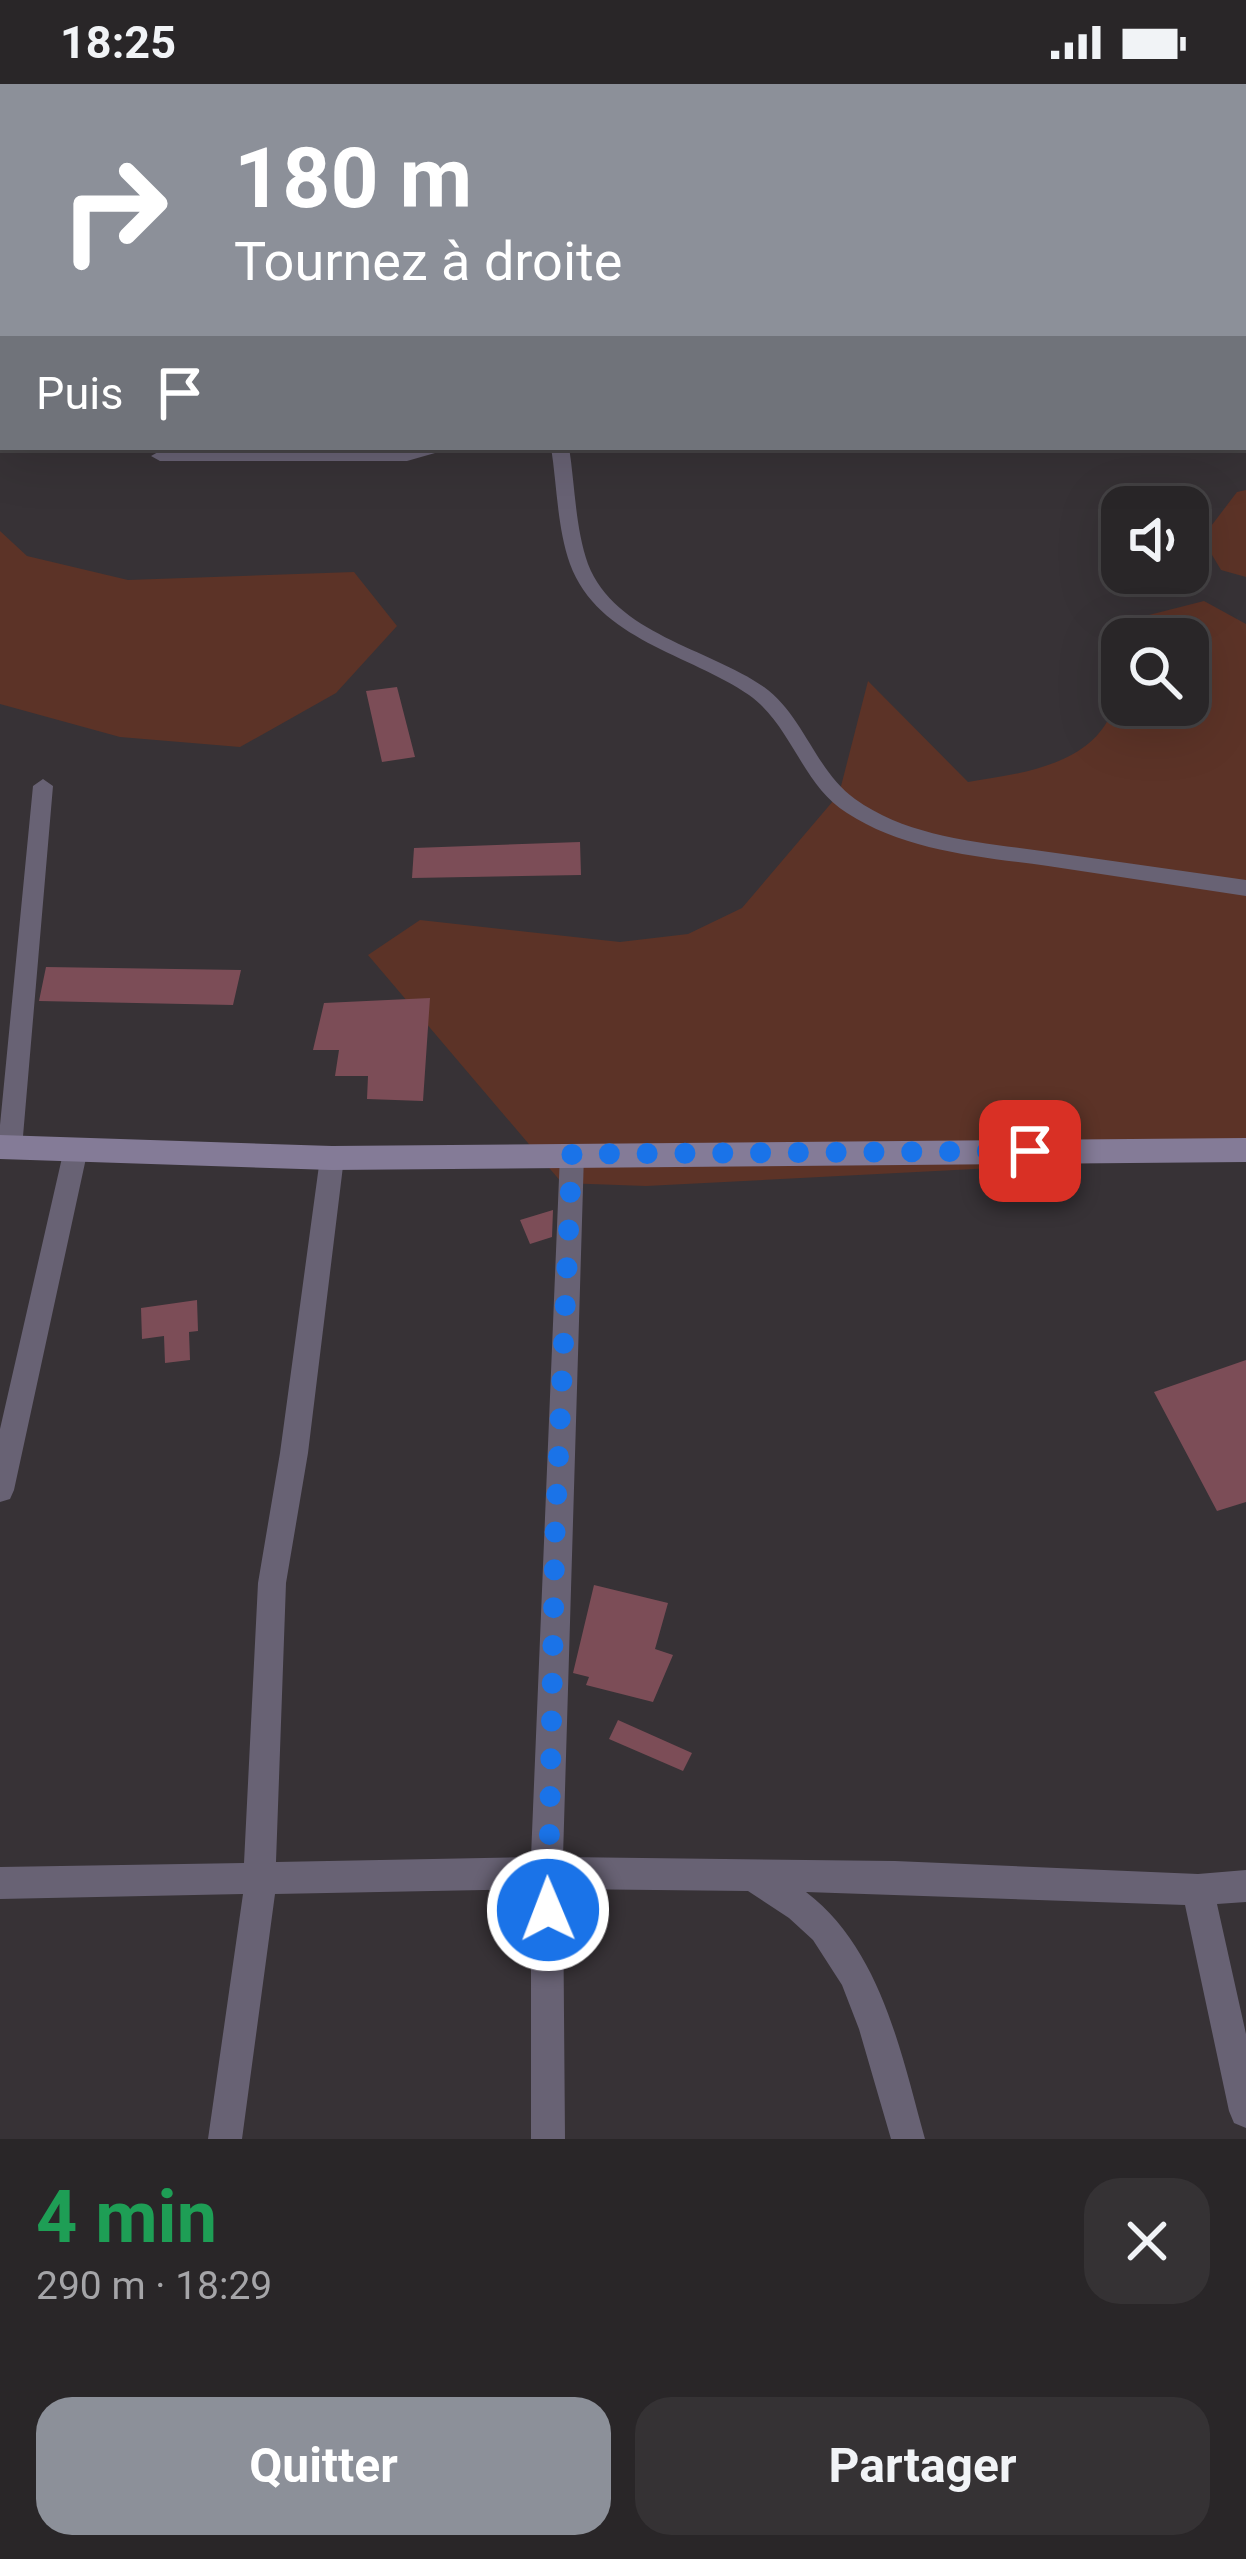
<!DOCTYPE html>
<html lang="fr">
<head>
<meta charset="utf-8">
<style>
	:root { --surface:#292628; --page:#353234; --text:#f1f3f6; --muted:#a5a5a8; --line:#454345; --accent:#8c9099 }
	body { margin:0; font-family:Roboto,sans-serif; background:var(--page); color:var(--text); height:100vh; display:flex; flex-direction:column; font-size:45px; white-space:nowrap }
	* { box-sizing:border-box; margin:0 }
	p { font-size:39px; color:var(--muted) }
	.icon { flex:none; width:66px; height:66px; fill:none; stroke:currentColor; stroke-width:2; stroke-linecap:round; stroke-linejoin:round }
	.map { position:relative; height:2055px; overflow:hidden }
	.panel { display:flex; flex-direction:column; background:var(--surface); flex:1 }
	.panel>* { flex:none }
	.hud { position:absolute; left:0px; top:0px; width:1248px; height:366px; box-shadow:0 12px 48px #0002,0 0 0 3px var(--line); background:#8c9099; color:#fff; overflow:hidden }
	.tools { position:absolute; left:1101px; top:402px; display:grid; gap:24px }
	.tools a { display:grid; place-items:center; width:108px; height:108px; border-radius:24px; background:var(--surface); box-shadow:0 12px 48px #0002,0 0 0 3px var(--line); font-size:60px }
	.pin { position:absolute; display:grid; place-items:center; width:102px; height:102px; color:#fff; margin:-51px; border-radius:24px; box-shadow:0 6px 18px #0006 }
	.me { position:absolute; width:132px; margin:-66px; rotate:359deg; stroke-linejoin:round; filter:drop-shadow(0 0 9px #0008) }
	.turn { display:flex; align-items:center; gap:42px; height:252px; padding:0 36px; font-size:54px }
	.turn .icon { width:156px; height:156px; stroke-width:2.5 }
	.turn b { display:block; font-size:84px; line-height:102px }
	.then { display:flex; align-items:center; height:114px; padding:0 36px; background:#0003; gap:24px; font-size:45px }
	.round { display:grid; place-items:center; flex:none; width:126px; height:126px; border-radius:36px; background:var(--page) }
	.headline { display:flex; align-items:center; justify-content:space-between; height:204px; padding:0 36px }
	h1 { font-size:72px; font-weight:700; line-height:90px; color:#1e9e55 }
	.action { display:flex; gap:24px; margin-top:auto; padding:24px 36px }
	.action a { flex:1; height:138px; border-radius:36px; background:var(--accent); color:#fff; font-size:48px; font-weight:700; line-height:138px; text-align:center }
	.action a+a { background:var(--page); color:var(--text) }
	.status { display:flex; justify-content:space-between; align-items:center; height:84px; padding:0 60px; background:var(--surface); direction:ltr }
	.status svg { height:33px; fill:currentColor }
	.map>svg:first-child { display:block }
	.green { fill:#5c3327 }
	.building { fill:#7c4d57 }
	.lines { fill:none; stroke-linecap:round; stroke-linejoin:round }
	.minor { fill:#686274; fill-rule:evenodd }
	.secondary { fill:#847b97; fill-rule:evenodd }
	.route { stroke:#1a73e8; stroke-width:21; stroke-dasharray:0 37.8 }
</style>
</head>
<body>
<div class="status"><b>18:25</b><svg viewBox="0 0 49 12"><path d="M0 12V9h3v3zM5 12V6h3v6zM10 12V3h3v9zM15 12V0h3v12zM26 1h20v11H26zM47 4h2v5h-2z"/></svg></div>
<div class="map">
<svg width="1246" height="2055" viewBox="0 0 1246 2055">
	<rect width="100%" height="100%" fill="#373236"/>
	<!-- green -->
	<path class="green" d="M 101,0 L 962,0 L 114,3 Z
		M 1246,406 L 1246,493 L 1221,486 L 1202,454 L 1237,408 Z
		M 0,447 L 27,472 L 128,496 L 354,488 L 397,542 L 336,609 L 240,663 L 120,653 L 0,620 Z
		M 1204,517 L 1246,540 L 1246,1071 L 646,1102 L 562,1099 L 368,871 L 420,836 L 620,858 L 688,850 L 742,824 L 839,710 L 868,597 L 968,698 C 1016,690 1086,683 1110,632 C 1118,616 1118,593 1122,575 L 1122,621 L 1188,621 L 1188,555 L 1130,555 L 1149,531 Z"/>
	<!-- building -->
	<path class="building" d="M 397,603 L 415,673 L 382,678 L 366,607 Z
		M 580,758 L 581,791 L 412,794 L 414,764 Z
		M 46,883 L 241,886 L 233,921 L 39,917 Z
		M 430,914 L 423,1017 L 367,1015 L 368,992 L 335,992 L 339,966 L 313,966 L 324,919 Z
		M 553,1126 L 552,1153 L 530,1160 L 520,1136 Z
		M 197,1216 L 198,1247 L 189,1248 L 190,1276 L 165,1279 L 164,1252 L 142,1255 L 141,1224 Z
		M 1246,1276 L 1246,1418 L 1217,1427 L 1154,1308 Z
		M 594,1501 L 668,1519 L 655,1565 L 673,1571 L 653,1618 L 586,1601 L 589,1593 L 573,1589 Z
		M 618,1636 L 692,1669 L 683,1687 L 609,1655 Z"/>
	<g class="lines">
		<!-- minor -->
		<path class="minor" d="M 9,0 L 28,0 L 30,3 L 12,3 Z
			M 997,0 L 1014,0 L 995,3 Z
			M 3,241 L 3,251 L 0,252 L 0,242 Z
			M 0,268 L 3,269 L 3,279 L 0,278 Z
			M 424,363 L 456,363 L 407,377 L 160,377 L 151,372 L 160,367 L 407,367 Z
			M 551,363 L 569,363 C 575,401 575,443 588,480 C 615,550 708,564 764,603 C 804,632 815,686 855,715 C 912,756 990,759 1056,769 C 1120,778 1183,787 1246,796 L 1246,812 C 1180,802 1114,792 1048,782 C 981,773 905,767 847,729 C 802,701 792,642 749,611 C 690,570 598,556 570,480 C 557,443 557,401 551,363 Z
			M 43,695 L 53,702 L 22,1064 L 19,1071 L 10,1073 L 0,1068 L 0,1041 L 33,702 Z
			M 76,1056 L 85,1058 L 88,1065 L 14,1406 L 10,1415 L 0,1418 L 0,1345 L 64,1065 L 67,1058 Z
			M 572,1060 L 581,1063 L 584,1070 L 563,1773 L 895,1777 L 1198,1790 L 1246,1786 L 1246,1818 L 1217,1820 L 1246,1950 L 1246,2044 L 1234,2039 L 1229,2027 L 1185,1821 L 806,1808 C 881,1865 901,1969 925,2055 L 891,2055 L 859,1945 L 842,1901 L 813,1856 L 789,1834 L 748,1807 L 563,1805 L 565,2055 L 531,2055 L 531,1805 L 275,1810 L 242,2055 L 208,2055 L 243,1810 L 0,1815 L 0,1783 L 244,1779 L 258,1499 L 280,1369 L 320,1074 L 323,1067 L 341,1067 L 344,1074 L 308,1369 L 286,1499 L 276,1778 L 531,1773 L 560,1070 L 563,1063 Z"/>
		<!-- secondary -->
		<path class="secondary" d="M 0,1051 L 332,1062 L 1246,1054 L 1246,1078 L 332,1086 L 0,1075 Z"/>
	</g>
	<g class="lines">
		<!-- route -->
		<path class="route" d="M 548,1826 L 555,1450 L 572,1070 L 1030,1067"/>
	</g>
</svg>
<div class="tools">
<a><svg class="icon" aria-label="sound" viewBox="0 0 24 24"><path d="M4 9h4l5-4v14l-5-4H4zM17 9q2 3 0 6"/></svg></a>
<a><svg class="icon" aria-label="search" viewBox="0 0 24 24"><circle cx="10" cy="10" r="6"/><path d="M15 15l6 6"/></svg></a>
</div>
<div class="pin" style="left:1030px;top:1067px;background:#d93025"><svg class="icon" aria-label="arrive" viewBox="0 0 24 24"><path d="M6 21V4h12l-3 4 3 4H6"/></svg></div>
<svg class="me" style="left:548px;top:1826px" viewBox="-20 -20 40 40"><circle r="17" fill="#1a73e8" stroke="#fff" stroke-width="3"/><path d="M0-11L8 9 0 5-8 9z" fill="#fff"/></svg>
<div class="hud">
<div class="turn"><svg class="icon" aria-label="right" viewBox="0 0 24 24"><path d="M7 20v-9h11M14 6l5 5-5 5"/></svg><div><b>180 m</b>Tournez à droite</div></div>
<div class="then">Puis<svg class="icon" aria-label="arrive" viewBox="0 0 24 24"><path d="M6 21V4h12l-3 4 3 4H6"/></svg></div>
</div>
</div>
<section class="panel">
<div class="headline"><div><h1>4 min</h1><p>290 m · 18:29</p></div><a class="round"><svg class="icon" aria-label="close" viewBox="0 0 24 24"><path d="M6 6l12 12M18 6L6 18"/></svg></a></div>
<div class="action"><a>Quitter</a><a>Partager</a></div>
</section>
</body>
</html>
